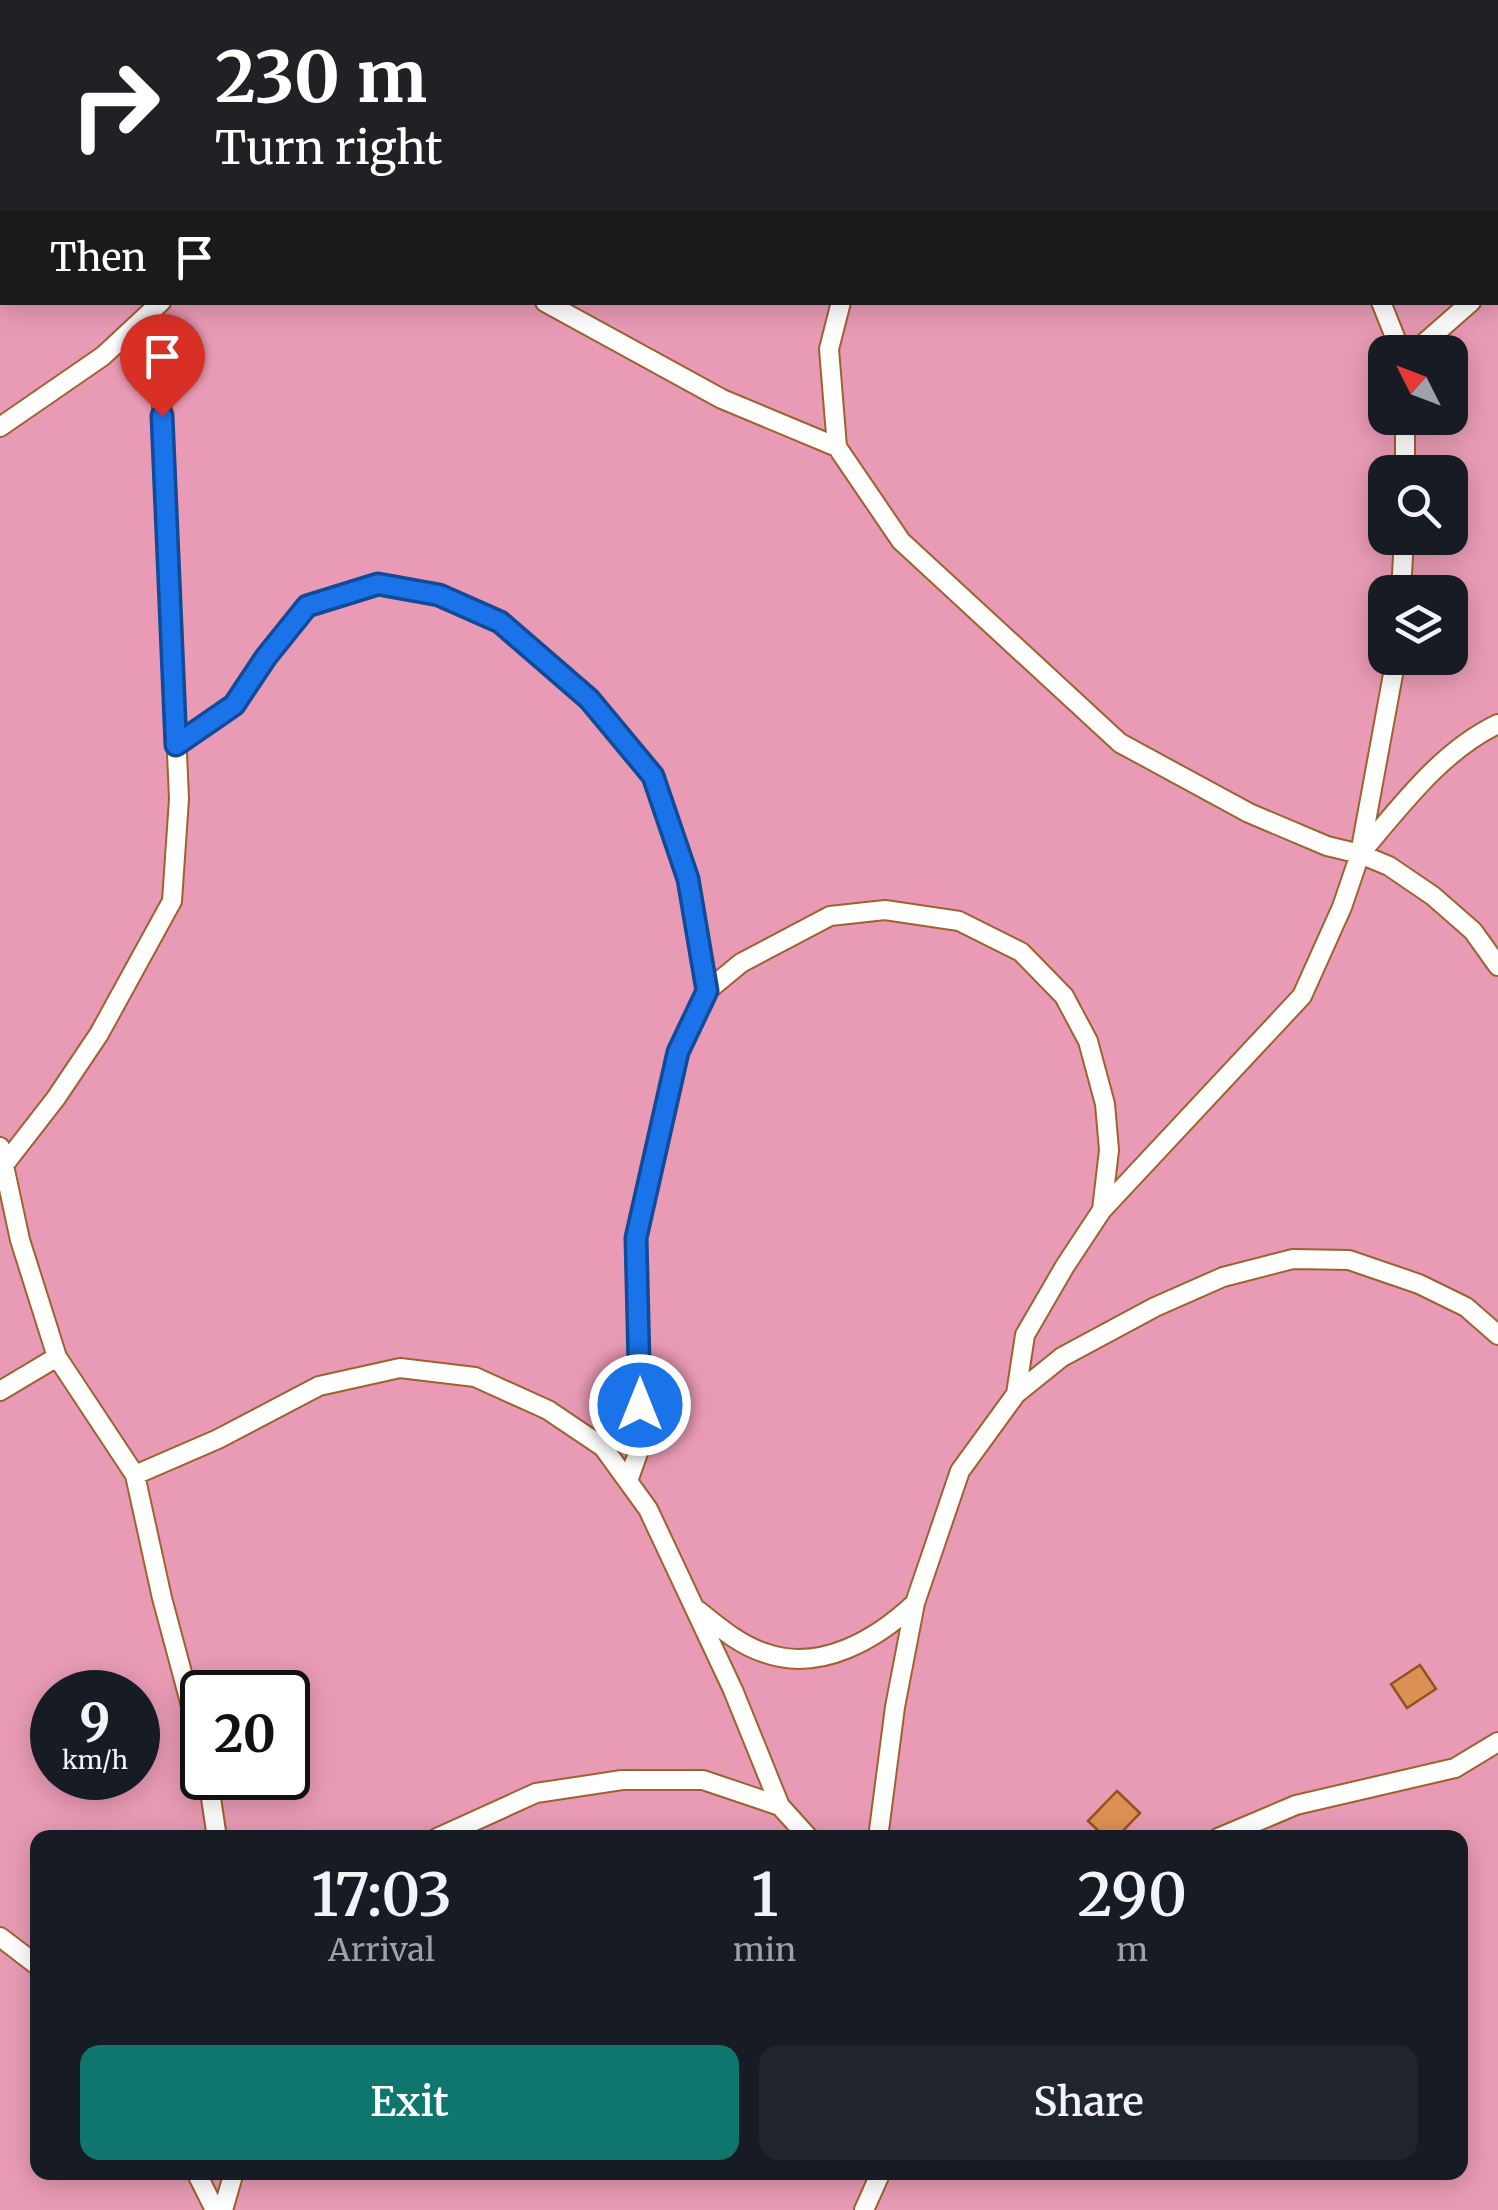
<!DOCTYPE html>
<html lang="en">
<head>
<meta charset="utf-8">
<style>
	:root { --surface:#171b24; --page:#20242c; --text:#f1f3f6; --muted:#9ea1a6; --accent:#0f766e }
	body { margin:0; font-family:Merriweather,serif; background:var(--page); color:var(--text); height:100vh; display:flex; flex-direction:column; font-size:38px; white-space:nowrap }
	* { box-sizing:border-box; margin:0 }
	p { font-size:32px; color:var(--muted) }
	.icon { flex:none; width:55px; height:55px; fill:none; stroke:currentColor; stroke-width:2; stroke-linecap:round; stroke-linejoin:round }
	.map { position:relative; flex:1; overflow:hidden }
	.drawer { position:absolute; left:30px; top:1830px; width:1438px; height:350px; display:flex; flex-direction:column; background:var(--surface); border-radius:20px; box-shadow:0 5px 25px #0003 }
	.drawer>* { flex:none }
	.top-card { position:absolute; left:0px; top:0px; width:1500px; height:305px; box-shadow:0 5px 25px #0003; background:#202124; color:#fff; overflow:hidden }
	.needle { width:65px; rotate:312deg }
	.buttons { position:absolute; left:1368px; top:335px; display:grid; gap:20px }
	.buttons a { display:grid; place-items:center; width:100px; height:100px; border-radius:20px; background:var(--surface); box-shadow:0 5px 25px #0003; font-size:50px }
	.speed { position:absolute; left:30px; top:1670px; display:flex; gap:20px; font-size:50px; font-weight:700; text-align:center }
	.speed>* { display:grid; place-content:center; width:130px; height:130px; border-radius:50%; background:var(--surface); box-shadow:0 5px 25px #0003; line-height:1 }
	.speed small { font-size:25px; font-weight:400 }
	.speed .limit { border:5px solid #111; border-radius:15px; background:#fff; color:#111 }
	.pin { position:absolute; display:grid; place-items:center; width:85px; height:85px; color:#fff; margin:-102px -42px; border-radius:50% 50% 50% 0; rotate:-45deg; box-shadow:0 0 10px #0007 }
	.pin .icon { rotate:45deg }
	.me { position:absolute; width:110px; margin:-55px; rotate:0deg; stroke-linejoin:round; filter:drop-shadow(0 0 8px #0008) }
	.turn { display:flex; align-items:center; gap:35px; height:210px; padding:0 50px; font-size:45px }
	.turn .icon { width:130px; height:130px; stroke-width:2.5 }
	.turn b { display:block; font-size:70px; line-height:85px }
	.then { display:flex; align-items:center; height:95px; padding:0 50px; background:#0003; gap:20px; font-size:38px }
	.eta { display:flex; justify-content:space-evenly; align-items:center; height:170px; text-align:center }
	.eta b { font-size:60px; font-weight:600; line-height:70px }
	.cta { display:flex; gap:20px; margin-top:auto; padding:20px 50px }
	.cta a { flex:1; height:115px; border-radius:20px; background:var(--accent); color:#fff; font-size:40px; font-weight:600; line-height:115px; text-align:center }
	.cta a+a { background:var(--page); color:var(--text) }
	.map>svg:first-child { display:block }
	.green { fill:#e99bb5; fill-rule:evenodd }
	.building { fill:#dc9054; stroke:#8f531d; stroke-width:2.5 }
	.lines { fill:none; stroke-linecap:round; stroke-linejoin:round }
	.service-casing { stroke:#9f612e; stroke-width:22 }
	.service { stroke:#fff; stroke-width:18 }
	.route-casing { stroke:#114b97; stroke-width:25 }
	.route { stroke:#1a73e8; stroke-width:18 }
</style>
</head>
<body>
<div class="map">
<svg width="1498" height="2210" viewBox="0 0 1498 2210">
	<rect width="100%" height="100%" fill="#f5d9c5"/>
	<!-- green -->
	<path class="green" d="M 0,0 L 1498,0 L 1498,2210 L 0,2210 ZM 2,2 L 1498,2 L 1498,302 L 2,302 ZM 1385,352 L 1450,352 L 1450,418 L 1385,418 ZM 1385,472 L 1450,472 L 1450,538 L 1385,538 ZM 1385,592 L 1450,592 L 1450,658 L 1385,658 ZM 52,1692 L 138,1692 L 138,1778 L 52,1778 ZM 202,1692 L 288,1692 L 288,1778 L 202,1778 ZM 38,1838 L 1460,1838 L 1460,2172 L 38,2172 Z"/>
	<!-- building -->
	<path class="building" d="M 1420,1665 L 1436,1689 L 1407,1708 L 1391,1684 Z
		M 1117,1791 L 1140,1813 L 1116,1838 L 1106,1838 L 1088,1821 Z"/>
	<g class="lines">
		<!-- service casing -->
		<g class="service-casing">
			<path id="service" d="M 1080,2 L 1084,0
				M 545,302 L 722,399 L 837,447
				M 841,302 L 829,349 L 837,447 L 901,541 L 1120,743 L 1249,813 L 1327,846 L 1360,854 L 1389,866 L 1433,896 L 1473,931 L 1498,966
				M 1381,302 L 1401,352
				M 1414,352 L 1471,302
				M 1405,418 L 1405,472
				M 0,427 L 103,356 L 161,302
				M 1401,592 L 1404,538
				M 1396,658 L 1360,854 C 1400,807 1441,751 1498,724
				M 176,745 L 235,705 L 267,657 L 307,606 L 378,583 L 439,595 L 501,622 L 589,699 L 653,776 L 687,879 L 707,991
				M 0,1147 L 20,1240 L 57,1357 L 135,1475 L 218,1439 L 319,1386 L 400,1368 L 475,1377 L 548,1410 L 603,1447 L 648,1509 L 733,1690 L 780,1806 L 809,1838
				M 4,1165 L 56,1098 L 99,1034 L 172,901 L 179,799 L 161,386 L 135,326
				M 0,1391 L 57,1357
				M 1016,1394 L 1025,1335 L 1065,1266 L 1102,1210 L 1302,996 L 1342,907 L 1360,854
				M 135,1475 L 162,1598 L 202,1747
				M 628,1481 L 638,1453 L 640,1405 L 636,1238 L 678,1052 L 707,991 L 741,963 L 830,916 L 885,910 L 959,921 L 1021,952 L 1064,996 L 1088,1041 L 1105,1104 L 1109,1150 L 1102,1210
				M 699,1611 C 720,1628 740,1645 765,1653 C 820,1673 877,1639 915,1603
				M 208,1778 L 217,1838
				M 437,1838 L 536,1793 L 622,1780 L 703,1780 L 780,1806
				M 878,1838 L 895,1707 L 915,1603 L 960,1471 L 1016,1394 L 1062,1357 L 1155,1307 L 1223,1277 L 1293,1259 L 1349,1260 L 1419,1284 L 1466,1307 L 1498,1335
				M 1218,1838 L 1296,1805 L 1455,1768 L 1498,1742
				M 0,1937 L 38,1966
				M 196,2172 L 215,2210
				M 223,2210 L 234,2172
				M 864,2210 L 881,2172"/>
		</g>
		<!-- service -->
		<use href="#service" class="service"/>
	</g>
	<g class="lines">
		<!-- route casing -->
		<g class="route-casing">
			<path id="route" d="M 162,416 L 176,745 L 234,705 L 266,657 L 307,606 L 378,584 L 439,595 L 500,622 L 589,699 L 653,776 L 688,879 L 707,991 L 678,1052 L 636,1238 L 640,1405"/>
		</g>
		<!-- route -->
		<use href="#route" class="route"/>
	</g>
</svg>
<div class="buttons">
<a><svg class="needle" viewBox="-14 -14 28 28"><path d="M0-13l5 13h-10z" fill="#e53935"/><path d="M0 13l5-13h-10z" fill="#9ea1a6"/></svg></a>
<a><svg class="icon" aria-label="search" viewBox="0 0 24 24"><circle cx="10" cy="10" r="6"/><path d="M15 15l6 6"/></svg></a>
<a><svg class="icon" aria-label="layers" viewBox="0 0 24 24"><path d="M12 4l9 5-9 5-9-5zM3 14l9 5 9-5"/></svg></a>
</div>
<div class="speed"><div>9<small>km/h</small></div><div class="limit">20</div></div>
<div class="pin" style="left:162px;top:416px;background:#d93025"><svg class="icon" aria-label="arrive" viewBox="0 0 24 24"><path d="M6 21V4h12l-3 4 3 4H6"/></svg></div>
<svg class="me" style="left:640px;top:1405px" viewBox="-20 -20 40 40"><circle r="17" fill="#1a73e8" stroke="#fff" stroke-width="3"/><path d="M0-11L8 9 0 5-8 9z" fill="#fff"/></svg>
<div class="top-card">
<div class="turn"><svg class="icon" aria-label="right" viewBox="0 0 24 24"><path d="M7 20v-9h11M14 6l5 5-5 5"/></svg><div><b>230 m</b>Turn right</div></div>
<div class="then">Then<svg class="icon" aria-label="arrive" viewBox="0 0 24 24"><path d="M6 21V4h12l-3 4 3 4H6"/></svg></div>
</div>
<section class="drawer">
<div class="eta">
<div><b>17:03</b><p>Arrival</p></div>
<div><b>1</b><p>min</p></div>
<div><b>290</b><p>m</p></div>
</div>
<div class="cta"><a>Exit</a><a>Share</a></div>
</section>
</div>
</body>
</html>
